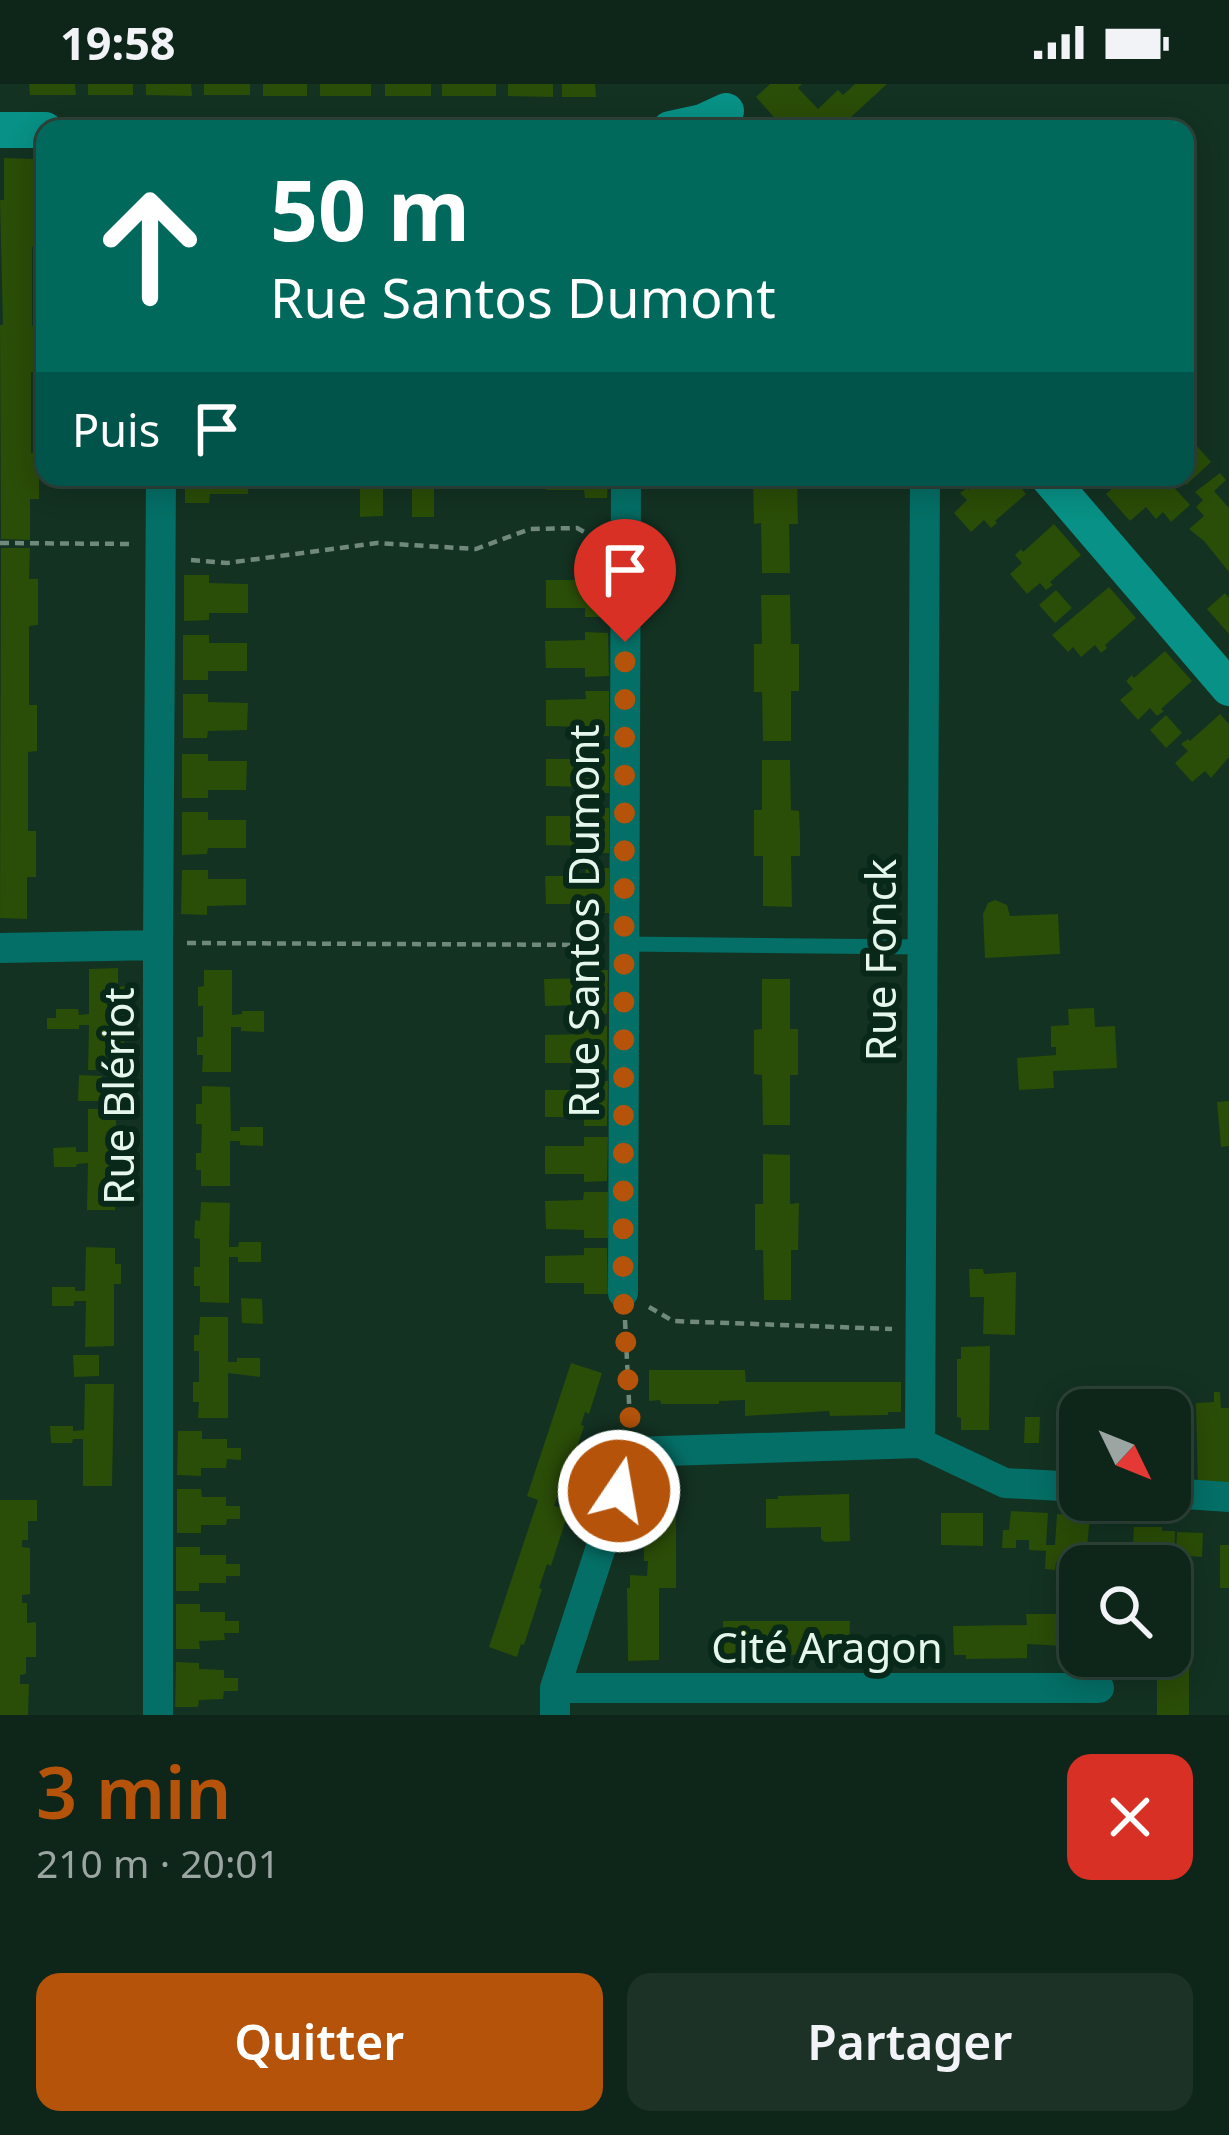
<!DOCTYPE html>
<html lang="fr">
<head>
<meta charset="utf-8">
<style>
	:root { --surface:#0e261a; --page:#1c3227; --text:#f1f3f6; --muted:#9ba5a2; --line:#2e4339; --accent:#b45309 }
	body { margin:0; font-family:"Noto Sans",sans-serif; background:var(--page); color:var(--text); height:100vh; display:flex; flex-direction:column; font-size:45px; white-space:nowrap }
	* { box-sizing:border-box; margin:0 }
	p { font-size:39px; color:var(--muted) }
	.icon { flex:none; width:66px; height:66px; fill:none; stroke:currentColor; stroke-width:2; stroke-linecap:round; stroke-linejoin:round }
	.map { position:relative; height:1631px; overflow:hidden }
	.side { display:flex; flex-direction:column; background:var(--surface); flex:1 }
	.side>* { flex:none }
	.guide { position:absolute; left:36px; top:36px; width:1158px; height:366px; border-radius:24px; box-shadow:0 6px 30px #0003,0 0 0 3px var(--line); background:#00695c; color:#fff; overflow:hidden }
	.needle { width:78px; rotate:133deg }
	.tools { position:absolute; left:1059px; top:1305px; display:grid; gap:24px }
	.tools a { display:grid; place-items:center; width:132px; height:132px; border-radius:24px; background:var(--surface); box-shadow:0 6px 30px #0003,0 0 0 3px var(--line); font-size:60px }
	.pin { position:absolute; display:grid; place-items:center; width:102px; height:102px; color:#fff; margin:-123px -51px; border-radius:50% 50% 50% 0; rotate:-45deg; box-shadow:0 0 12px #0007 }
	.pin .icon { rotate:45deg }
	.me { position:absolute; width:132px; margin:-66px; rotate:12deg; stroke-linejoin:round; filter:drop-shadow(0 0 9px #0008) }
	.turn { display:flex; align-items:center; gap:42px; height:252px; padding:0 36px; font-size:54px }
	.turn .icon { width:156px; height:156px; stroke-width:2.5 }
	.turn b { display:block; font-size:84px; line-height:102px }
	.then { display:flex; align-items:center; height:114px; padding:0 36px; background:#0003; gap:24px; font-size:45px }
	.round { display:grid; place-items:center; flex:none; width:126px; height:126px; border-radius:24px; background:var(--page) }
	.headline { display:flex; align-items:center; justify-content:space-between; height:204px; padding:0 36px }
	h1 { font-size:72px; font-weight:600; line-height:90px; color:var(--accent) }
	.primary-button { display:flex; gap:24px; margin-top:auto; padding:24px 36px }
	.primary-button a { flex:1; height:138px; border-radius:24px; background:var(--accent); color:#fff; font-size:48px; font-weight:600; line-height:138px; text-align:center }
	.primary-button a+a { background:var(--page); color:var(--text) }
	.status { display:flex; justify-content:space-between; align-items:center; height:84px; padding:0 60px; background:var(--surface); direction:ltr }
	.status svg { height:33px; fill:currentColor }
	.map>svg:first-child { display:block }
	.building { fill:#2a4d07 }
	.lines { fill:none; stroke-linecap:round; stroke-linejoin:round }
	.path { stroke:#70897c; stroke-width:4.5; stroke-dasharray:9 6; stroke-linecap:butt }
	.lane { stroke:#046f66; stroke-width:15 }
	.street { stroke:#046f66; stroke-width:30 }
	.secondary { stroke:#089186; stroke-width:36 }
	.route { stroke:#b45309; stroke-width:21; stroke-dasharray:0 37.8 }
	.labels { text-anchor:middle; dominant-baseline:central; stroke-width:12; stroke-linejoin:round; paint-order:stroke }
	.street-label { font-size:42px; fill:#e5f6ec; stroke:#082819 }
</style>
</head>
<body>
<div class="status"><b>19:58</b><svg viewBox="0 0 49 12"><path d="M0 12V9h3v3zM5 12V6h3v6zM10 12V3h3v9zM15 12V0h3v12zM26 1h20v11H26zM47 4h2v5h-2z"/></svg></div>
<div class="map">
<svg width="1229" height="1631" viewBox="0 0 1229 1631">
	<rect width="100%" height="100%" fill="#133222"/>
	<!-- building -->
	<path class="building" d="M 29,0 L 75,0 L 76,11 L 30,11 Z
		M 88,0 L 133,0 L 133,11 L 88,11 Z
		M 146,0 L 191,0 L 192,12 L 146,11 Z
		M 204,0 L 250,0 L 250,11 L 204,11 Z
		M 263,0 L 307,0 L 307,12 L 263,12 Z
		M 320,0 L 371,0 L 371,12 L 320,12 Z
		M 385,0 L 431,0 L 431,12 L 385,12 Z
		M 442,0 L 496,0 L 496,12 L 442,12 Z
		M 508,0 L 553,0 L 553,13 L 508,12 Z
		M 562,0 L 595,0 L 596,13 L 562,13 Z
		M 770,0 L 802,0 L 798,4 L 818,25 L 838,6 L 843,11 L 855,0 L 887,0 L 838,45 L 791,45 L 785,38 L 781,41 L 756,13 Z
		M 4,74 L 33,75 L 33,117 L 41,117 L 41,162 L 32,163 L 32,242 L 40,242 L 39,288 L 31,288 L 31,369 L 39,369 L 39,415 L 30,415 L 30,456 L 1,455 L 0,241 L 3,241 L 0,116 L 4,116 Z
		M 1196,361 L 1211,378 L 1186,401 L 1179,393 L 1171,400 L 1165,393 L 1185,393 L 1185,371 Z
		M 1220,389 L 1226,396 L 1214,407 L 1229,424 L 1229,488 L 1204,457 L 1189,445 L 1204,432 L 1196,423 L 1203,416 L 1195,408 Z
		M 185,393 L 249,393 L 248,410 L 210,410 L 209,419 L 185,419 Z
		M 360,393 L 383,393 L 383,432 L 360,433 Z
		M 412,393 L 434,393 L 434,433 L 412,433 Z
		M 546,393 L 608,393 L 607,414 L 585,414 L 584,406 L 546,406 Z
		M 753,393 L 797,393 L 798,440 L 789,440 L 790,489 L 762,489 L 761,439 L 754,440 Z
		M 983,393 L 1012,393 L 1026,410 L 995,437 L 997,439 L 991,444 L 984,436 L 971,448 L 954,429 L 967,416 L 960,409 L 967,404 L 969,406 Z
		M 1125,393 L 1157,393 L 1167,404 L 1171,400 L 1190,421 L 1171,438 L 1163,428 L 1156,435 L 1146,423 L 1130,437 L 1106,410 Z
		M 1054,440 L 1081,471 L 1050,498 L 1053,501 L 1046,506 L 1040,499 L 1027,510 L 1010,490 L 1022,479 L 1015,471 L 1021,465 L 1023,468 Z
		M 1,464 L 30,464 L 29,495 L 38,495 L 38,541 L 29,542 L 29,621 L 37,621 L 37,667 L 28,668 L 28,747 L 36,747 L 36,793 L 27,793 L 27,835 L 0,834 Z
		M 585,488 L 608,488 L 608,533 L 585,533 L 585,524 L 546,524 L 546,496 L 585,496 Z
		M 184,491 L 209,491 L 209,499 L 248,500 L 248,529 L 209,529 L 209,536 L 184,537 Z
		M 1109,503 L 1136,534 L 1105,561 L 1107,564 L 1101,569 L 1095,561 L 1081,573 L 1073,563 L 1068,568 L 1052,551 Z
		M 1056,506 L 1072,524 L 1055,539 L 1039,521 Z
		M 1225,509 L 1229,514 L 1229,550 L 1207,525 Z
		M 761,511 L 790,511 L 791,560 L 799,560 L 799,607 L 791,607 L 791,657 L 763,657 L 762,608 L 754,608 L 754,560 L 762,560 Z
		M 585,548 L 608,549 L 609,592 L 585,593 L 585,584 L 546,584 L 545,557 L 585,556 Z
		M 183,551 L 209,551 L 209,559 L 247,559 L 247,587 L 208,587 L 208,596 L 183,596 Z
		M 1165,567 L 1192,597 L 1161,625 L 1164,627 L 1157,632 L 1150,624 L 1138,636 L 1120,616 L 1133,605 L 1126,597 L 1132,591 L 1134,594 Z
		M 585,607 L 609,607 L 609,652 L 586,652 L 585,643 L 546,642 L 546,616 L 586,615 Z
		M 183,610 L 208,610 L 208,618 L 248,619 L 247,646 L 208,647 L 207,654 L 183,654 Z
		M 1220,630 L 1229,640 L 1229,673 L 1211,694 L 1205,687 L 1192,698 L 1175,679 L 1188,667 L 1181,660 L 1188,655 L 1190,657 Z
		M 1166,631 L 1182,649 L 1166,664 L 1150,646 Z
		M 585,665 L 609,665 L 609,709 L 586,710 L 585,703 L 546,702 L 546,675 L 585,675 Z
		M 182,670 L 208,670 L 208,677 L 247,677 L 246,706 L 208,706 L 208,714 L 182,714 Z
		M 762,676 L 790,676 L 791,726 L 799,727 L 800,749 L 800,772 L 791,772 L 792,823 L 763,822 L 763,772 L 754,772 L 754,726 L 762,726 Z
		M 585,724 L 609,724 L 609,769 L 586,769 L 586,762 L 546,761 L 546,732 L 585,732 Z
		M 182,728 L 208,728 L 208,736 L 246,736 L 246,764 L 208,764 L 207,770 L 182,771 Z
		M 586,784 L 609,784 L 609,829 L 585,829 L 585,820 L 546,820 L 545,792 L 585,792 Z
		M 182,786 L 208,786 L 208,795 L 246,795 L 246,821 L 207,822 L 207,831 L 181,830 Z
		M 995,816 L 1007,821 L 1010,832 L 1058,830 L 1060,870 L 985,874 L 983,830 L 988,819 Z
		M 118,884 L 118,903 L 125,902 L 124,921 L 118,922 L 117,947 L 124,947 L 124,967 L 117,967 L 117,986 L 88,986 L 89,941 L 79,941 L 79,945 L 47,945 L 47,934 L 56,934 L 56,925 L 78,925 L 79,931 L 89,930 L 89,885 Z
		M 204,886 L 232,886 L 232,931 L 242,930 L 242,927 L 264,927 L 264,948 L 241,947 L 241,943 L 231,943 L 231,988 L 202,988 L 203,971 L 197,971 L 197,953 L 203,953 L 203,922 L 198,922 L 198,903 L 204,902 Z
		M 584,886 L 608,886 L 607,930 L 584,931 L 584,921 L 545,922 L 544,895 L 584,894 Z
		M 762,895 L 790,895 L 790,945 L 798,945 L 798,991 L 790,991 L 790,1041 L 763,1041 L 762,991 L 754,990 L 754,946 L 762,945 Z
		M 1094,924 L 1095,943 L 1115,942 L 1117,984 L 1053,987 L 1054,1004 L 1019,1006 L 1017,974 L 1056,971 L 1056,963 L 1051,963 L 1051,942 L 1069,941 L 1068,925 Z
		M 584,942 L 607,942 L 607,986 L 584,986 L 584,979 L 545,979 L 545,951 L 584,950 Z
		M 79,991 L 102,992 L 102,1017 L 78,1017 Z
		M 584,997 L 608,997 L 607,1042 L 584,1042 L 584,1033 L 545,1033 L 545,1006 L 584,1006 Z
		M 202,1002 L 230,1003 L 231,1047 L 240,1047 L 240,1043 L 263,1043 L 263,1062 L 240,1061 L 240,1057 L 230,1057 L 230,1102 L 201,1102 L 201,1086 L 196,1086 L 196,1069 L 201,1069 L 202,1040 L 196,1040 L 196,1020 L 202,1020 Z
		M 1229,1017 L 1229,1062 L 1221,1063 L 1217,1018 Z
		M 88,1025 L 116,1025 L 116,1042 L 123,1042 L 122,1062 L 116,1062 L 116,1088 L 122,1087 L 122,1106 L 116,1106 L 115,1126 L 87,1126 L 88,1079 L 77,1080 L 76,1083 L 54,1083 L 53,1064 L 76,1063 L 76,1068 L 88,1068 Z
		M 584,1053 L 608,1053 L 607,1097 L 584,1098 L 584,1090 L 545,1090 L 545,1062 L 584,1062 Z
		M 763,1070 L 790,1071 L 790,1120 L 799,1119 L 798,1166 L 791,1166 L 791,1216 L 764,1216 L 763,1166 L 755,1166 L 755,1120 L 763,1120 Z
		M 584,1108 L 608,1108 L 608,1154 L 584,1154 L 584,1146 L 546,1145 L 545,1117 L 583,1116 Z
		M 201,1118 L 230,1119 L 229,1163 L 238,1163 L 239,1158 L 261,1158 L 261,1178 L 238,1178 L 238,1173 L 229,1173 L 229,1219 L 200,1218 L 200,1202 L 194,1202 L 194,1183 L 200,1183 L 200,1155 L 194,1154 L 195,1136 L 200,1137 Z
		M 86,1163 L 115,1164 L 115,1180 L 121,1180 L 121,1200 L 114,1200 L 114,1262 L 85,1263 L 86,1217 L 74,1217 L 74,1222 L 52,1222 L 52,1203 L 75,1203 L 75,1207 L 85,1207 Z
		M 584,1164 L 607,1164 L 608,1210 L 584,1210 L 584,1199 L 545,1199 L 545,1172 L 584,1171 Z
		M 969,1185 L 983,1185 L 984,1190 L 1016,1188 L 1015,1251 L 983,1250 L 984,1213 L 970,1213 Z
		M 241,1214 L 262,1215 L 263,1240 L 242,1239 Z
		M 200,1233 L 228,1233 L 228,1278 L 237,1278 L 237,1274 L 260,1274 L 260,1293 L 228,1289 L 228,1334 L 198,1334 L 199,1318 L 193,1318 L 193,1298 L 199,1298 L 199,1267 L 194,1267 L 194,1251 L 199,1251 Z
		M 990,1262 L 989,1346 L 961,1346 L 961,1334 L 957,1333 L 957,1275 L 961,1275 L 961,1263 Z
		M 73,1271 L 99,1271 L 99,1292 L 74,1293 Z
		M 571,1279 L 602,1289 L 589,1330 L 585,1328 L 581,1341 L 584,1342 L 566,1398 L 563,1397 L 554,1422 L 569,1426 L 551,1482 L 547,1480 L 539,1504 L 542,1505 L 524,1561 L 521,1560 L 517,1573 L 489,1563 L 538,1416 L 527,1412 Z
		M 649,1286 L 745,1286 L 746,1298 L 901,1298 L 901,1328 L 888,1328 L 888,1331 L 830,1332 L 829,1327 L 745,1332 L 745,1316 L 719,1317 L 719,1320 L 661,1320 L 660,1316 L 649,1317 Z
		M 85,1300 L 114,1300 L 112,1402 L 83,1402 L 83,1355 L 73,1355 L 72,1359 L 51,1359 L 50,1342 L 73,1342 L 73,1347 L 84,1346 Z
		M 1214,1308 L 1220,1308 L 1221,1324 L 1229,1324 L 1229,1405 L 1198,1404 L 1196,1319 L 1214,1318 Z
		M 1025,1333 L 1040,1333 L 1039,1359 L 1024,1359 Z
		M 178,1347 L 202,1347 L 202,1355 L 227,1355 L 227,1364 L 241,1364 L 241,1376 L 227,1375 L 226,1384 L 201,1384 L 201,1392 L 177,1391 Z
		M 177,1405 L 201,1405 L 202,1413 L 226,1413 L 226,1422 L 240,1422 L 240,1435 L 227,1435 L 226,1441 L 201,1441 L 201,1449 L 177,1449 Z
		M 647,1407 L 676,1407 L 676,1504 L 659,1504 L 659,1576 L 628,1577 L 627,1504 L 630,1504 L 630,1491 L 647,1492 L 648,1477 L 644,1477 L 643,1419 L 647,1419 Z
		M 849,1410 L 850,1457 L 825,1458 L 821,1455 L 821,1443 L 766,1444 L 766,1415 L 778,1415 L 778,1412 Z
		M 0,1416 L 37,1416 L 37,1437 L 28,1437 L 28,1456 L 22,1456 L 22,1463 L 30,1464 L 30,1510 L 22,1511 L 22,1519 L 27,1519 L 27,1539 L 36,1538 L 36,1573 L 26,1573 L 26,1590 L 20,1591 L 20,1600 L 29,1600 L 28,1631 L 0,1631 Z
		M 1011,1427 L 1048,1429 L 1046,1461 L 1055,1461 L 1057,1430 L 1090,1431 L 1087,1464 L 1070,1463 L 1069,1486 L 1063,1486 L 1063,1479 L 1056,1478 L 1055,1486 L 1045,1485 L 1046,1467 L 1029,1466 L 1029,1456 L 1016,1456 L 1016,1464 L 1002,1464 L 1003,1446 L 1009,1446 Z
		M 941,1429 L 983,1429 L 983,1462 L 941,1461 Z
		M 1134,1443 L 1162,1443 L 1162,1447 L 1175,1447 L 1174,1479 L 1132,1478 Z
		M 1177,1448 L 1203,1449 L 1202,1473 L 1176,1471 Z
		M 1220,1461 L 1229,1461 L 1229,1504 L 1220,1504 Z
		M 176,1463 L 200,1463 L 200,1471 L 226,1471 L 226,1480 L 240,1480 L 240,1492 L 226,1492 L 226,1499 L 199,1499 L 199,1507 L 176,1507 Z
		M 176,1520 L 200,1520 L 200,1528 L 225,1528 L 225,1537 L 239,1537 L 239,1549 L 224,1549 L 225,1556 L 199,1557 L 200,1565 L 176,1565 Z
		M 1026,1530 L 1080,1530 L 1080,1563 L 1027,1560 L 1027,1574 L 966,1575 L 966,1571 L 954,1571 L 953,1542 L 1027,1541 Z
		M 723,1537 L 850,1537 L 849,1570 L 779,1571 L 779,1567 L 766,1567 L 766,1571 L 723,1571 Z
		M 1189,1568 L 1189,1631 L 1157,1631 L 1157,1572 Z
		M 176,1578 L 199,1579 L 199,1585 L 224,1586 L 224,1594 L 238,1594 L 238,1607 L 224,1607 L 223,1615 L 199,1616 L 198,1623 L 175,1623 Z"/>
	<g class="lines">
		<!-- path -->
		<path class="path" d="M 0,459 L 132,460
			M 191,476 L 227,479 L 377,459 L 476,465 L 530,445 L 577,444 L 597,455
			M 187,859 L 596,861
			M 649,1223 L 673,1237 L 892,1245
			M 625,1236 L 630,1338"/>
		<!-- lane -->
		<path class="lane" d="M 624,860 L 920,863"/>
		<!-- street -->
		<path class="street" d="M 0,864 L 158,861
			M 623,1209 L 626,393
			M 920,1359 L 925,393
			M 1170,1409 L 1229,1413
			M 555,1604 L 1099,1604
			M 158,1631 L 158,861 L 161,393
			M 555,1631 L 555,1604 L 632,1368 L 920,1359 L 1005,1399 L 1080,1403"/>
		<!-- secondary -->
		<path class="secondary" d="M 670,45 L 702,38 L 726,27
			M 0,46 L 45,46
			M 1048,393 L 1229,604"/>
	</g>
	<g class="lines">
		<!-- route -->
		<path class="route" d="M 619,1407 L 632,1368 L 623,1209 L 625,558"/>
	</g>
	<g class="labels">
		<!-- street labels -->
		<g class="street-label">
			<text transform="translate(582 837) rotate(-90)">Rue Santos Dumont</text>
			<text transform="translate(879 876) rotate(-90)">Rue Fonck</text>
			<text transform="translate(117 1012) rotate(-90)">Rue Blériot</text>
			<text x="827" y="1562">Cité Aragon</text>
		</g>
	</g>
</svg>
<div class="tools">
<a><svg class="needle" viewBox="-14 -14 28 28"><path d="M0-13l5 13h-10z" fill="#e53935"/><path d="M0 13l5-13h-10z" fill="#9ba5a2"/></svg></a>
<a><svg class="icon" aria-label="search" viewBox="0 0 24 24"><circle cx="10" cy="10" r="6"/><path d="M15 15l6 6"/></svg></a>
</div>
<div class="pin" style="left:625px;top:558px;background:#d93025"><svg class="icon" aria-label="arrive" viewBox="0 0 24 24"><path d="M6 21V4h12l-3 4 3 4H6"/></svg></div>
<svg class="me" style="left:619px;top:1407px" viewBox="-20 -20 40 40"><circle r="17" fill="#b45309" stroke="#fff" stroke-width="3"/><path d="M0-11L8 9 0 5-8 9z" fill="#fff"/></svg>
<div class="guide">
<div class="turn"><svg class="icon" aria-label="ahead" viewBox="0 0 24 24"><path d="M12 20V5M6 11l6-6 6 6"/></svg><div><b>50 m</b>Rue Santos Dumont</div></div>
<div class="then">Puis<svg class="icon" aria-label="arrive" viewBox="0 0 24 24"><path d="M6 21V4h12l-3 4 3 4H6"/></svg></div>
</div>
</div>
<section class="side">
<div class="headline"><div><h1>3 min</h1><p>210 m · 20:01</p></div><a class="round" style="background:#d93025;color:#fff"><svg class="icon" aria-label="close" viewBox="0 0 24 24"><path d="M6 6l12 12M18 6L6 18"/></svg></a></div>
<div class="primary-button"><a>Quitter</a><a>Partager</a></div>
</section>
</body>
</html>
